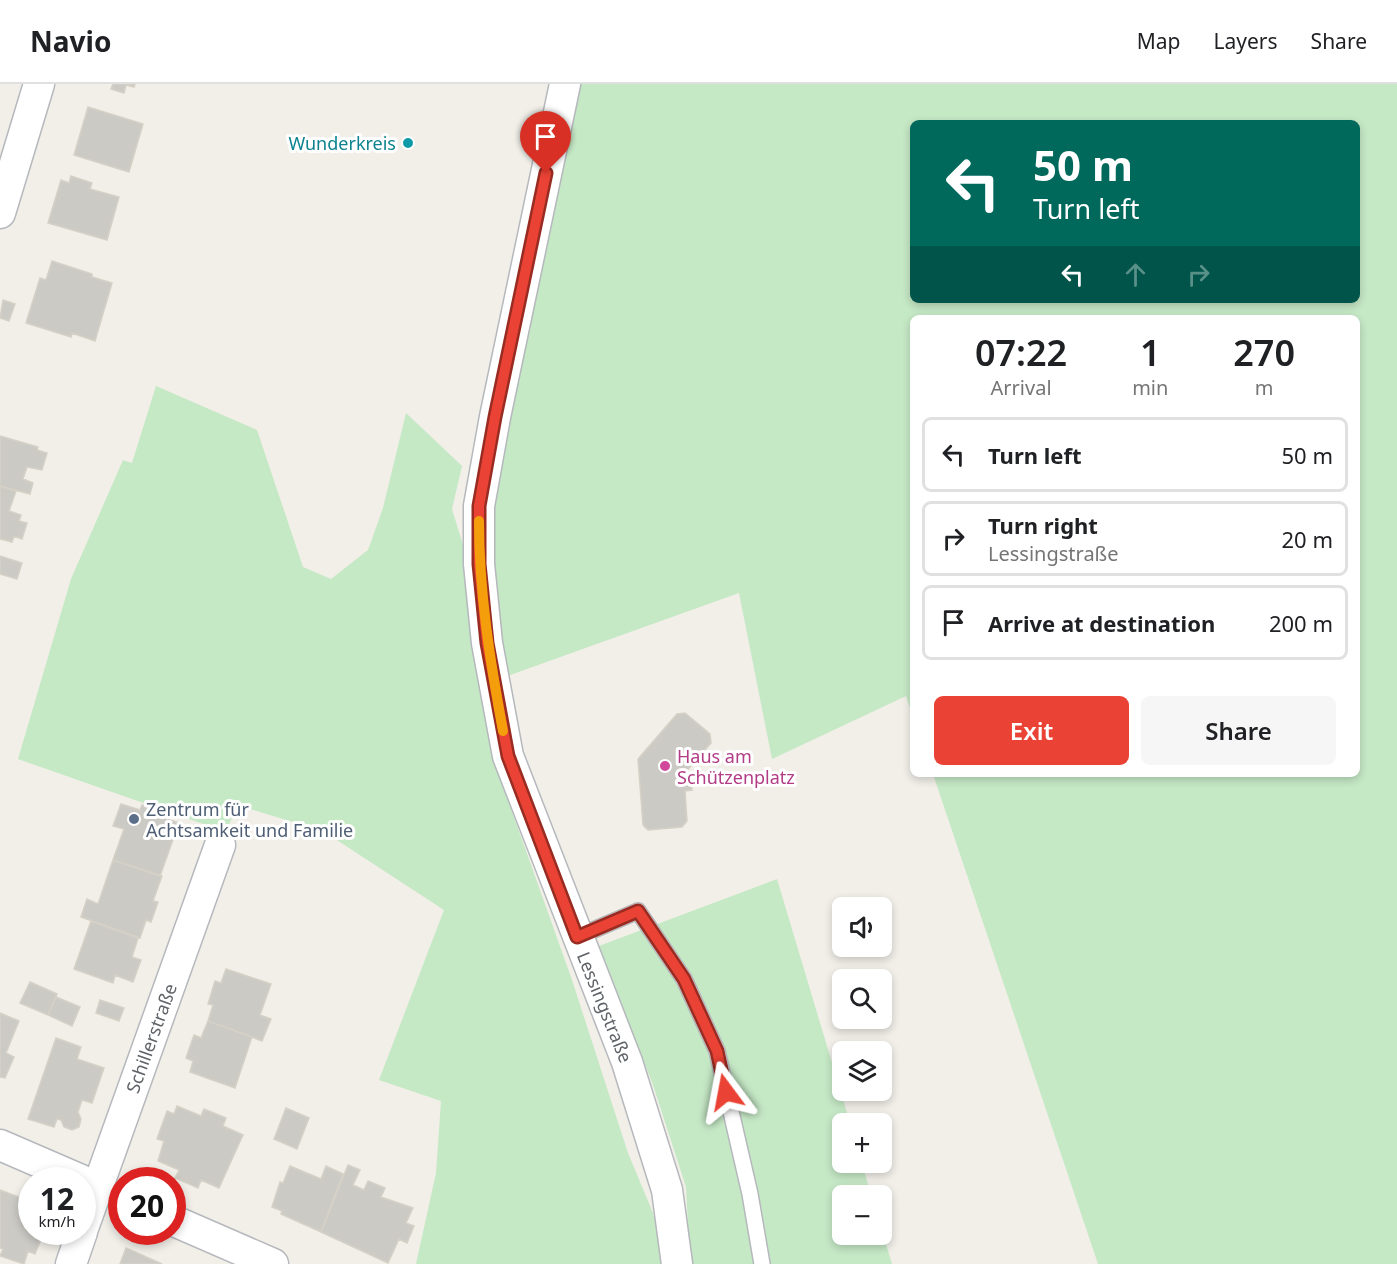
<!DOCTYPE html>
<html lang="en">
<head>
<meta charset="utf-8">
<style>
	:root { --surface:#fff; --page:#f6f6f6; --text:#202124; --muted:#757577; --line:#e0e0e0; --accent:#ea4335 }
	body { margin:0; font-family:"Noto Sans",sans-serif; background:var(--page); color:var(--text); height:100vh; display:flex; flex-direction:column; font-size:22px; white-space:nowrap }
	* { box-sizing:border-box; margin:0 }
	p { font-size:20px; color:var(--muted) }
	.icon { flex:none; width:33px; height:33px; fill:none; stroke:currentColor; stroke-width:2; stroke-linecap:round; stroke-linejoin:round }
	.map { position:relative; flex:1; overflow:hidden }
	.details { position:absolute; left:910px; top:231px; width:450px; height:462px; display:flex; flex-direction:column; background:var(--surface); border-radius:9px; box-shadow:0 3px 9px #0003 }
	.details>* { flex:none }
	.guide { position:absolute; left:910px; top:36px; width:450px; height:183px; border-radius:9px; box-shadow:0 3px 9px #0003; background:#00695c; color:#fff; overflow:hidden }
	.buttons { position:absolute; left:832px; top:813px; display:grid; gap:12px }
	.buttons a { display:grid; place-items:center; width:60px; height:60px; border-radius:9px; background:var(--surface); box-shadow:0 3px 9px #0003; font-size:30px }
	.speed { position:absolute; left:18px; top:1083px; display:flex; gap:12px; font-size:30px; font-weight:700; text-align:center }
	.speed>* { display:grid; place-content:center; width:78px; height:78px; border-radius:50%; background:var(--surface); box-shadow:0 3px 9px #0003; line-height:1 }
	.speed small { font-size:15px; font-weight:400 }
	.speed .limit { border:9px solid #d22; background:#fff; color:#111 }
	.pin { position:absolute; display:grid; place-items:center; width:51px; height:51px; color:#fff; margin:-62px -26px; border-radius:50% 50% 50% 0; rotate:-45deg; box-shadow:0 0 6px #0007 }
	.pin .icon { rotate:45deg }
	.me { position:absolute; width:66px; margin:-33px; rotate:347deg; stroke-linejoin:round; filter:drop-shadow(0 0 4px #0008) }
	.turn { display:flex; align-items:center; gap:21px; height:126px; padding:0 24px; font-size:27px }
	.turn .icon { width:78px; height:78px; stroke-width:2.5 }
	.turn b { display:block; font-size:42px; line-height:51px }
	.lanes { display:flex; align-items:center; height:57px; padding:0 24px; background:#0003; justify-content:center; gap:30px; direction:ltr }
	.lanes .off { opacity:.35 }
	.eta { display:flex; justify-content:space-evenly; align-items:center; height:102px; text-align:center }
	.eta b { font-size:36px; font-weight:600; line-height:42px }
	.cta { display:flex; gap:12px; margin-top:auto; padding:12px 24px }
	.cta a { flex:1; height:69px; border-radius:9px; background:var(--accent); color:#fff; font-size:24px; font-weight:600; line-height:69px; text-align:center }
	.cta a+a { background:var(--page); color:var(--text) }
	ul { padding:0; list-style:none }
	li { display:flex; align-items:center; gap:18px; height:75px; margin:0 12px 9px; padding:0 12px; border:3px solid var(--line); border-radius:9px }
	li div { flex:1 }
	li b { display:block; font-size:22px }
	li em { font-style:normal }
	header { display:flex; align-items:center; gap:36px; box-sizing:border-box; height:84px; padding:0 30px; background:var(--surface); border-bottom:2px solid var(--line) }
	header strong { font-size:28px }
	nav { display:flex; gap:33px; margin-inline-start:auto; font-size:21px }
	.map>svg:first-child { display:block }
	.green { fill:#c5e8c5; fill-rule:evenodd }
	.building { fill:#cccac5; stroke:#d6d1c6; stroke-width:1.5 }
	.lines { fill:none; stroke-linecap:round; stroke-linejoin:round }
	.service-casing { stroke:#b5b8bc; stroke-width:18 }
	.minor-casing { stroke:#b5b8bc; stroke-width:33 }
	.service { stroke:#fff; stroke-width:15 }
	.minor { stroke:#fff; stroke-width:30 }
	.route-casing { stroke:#982c22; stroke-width:15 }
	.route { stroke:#ea4335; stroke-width:10 }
	.slow { stroke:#f59e0b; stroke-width:10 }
	.culture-dot { fill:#0f9aa8; stroke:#fff; stroke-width:2 }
	.hotel-dot { fill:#d1479c; stroke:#fff; stroke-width:2 }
	.service-dot { fill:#5c6f8a; stroke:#fff; stroke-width:2 }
	.labels { text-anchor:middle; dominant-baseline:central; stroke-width:6; stroke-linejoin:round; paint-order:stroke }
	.culture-label { font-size:18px; fill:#0d838f; stroke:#fff; text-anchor:end }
	.hotel-label { font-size:18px; fill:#b23c85; stroke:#fff; text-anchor:start }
	.service-label { font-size:18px; fill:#4e5e75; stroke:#fff; text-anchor:start }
	.street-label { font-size:18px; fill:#5f6368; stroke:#fff }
</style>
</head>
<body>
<header>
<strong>Navio</strong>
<nav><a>Map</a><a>Layers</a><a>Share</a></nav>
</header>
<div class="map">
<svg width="1397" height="1180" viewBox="0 0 1397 1180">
	<rect width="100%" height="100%" fill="#f1efe8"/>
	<!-- green -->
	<path class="green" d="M 573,0 L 1397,0 L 1397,1180 L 1098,1180 L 933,690 L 1358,690 L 1358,234 L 914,234 L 913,633 L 906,612 L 772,675 L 739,509 L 507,592 L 489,477 L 488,434 ZM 914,39 L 1358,39 L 1358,216 L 914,216 Z
		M 156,302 L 257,346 L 303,483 L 331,495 L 368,466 L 383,424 L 406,329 L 462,382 L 452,425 L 466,471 L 473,570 L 494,677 L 572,896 L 628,1069 L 653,1129 L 664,1180 L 416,1180 L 436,1089 L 441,1017 L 379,996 L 444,826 L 323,747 L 237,721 L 226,748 L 18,675 L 71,495 L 123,376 L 132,379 Z
		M 777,795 L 850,1039 L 843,1040 L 843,1078 L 862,1079 L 871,1111 L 843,1112 L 843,1150 L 882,1150 L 882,1147 L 892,1180 L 690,1180 L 686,1103 L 653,1001 L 599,862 Z"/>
	<!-- building -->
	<path class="building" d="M 113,0 L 135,0 L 134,3 L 126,1 L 124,9 L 111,5 Z
		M 88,23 L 143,40 L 129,88 L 74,71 Z
		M 71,92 L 92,99 L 90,105 L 119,113 L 107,156 L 48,139 L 61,96 L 69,99 Z
		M 52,177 L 92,190 L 92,193 L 112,199 L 95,257 L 72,249 L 71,253 L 26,239 L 40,194 L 46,196 Z
		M 3,216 L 15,220 L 9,237 L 0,234 Z
		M 0,352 L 38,363 L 37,366 L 47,369 L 42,386 L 27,383 L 23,395 L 33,399 L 30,410 L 0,402 Z
		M 0,402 L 16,407 L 9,427 L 21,431 L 19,437 L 27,439 L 22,455 L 14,452 L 12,458 L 0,455 Z
		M 0,472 L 22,479 L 17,495 L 0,490 Z
		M 685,629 L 710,650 L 711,659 L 684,690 L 691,690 L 692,706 L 685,707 L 687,737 L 682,743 L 648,746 L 643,741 L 638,675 L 677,630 Z
		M 121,720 L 140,726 L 142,721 L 158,727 L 157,732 L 179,739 L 160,792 L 113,776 L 124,745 L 113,742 Z
		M 113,776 L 162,792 L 153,817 L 158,818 L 151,838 L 146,836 L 140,854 L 81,833 L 87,815 L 98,820 Z
		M 91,837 L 138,854 L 132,873 L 141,876 L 133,898 L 115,891 L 113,899 L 74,885 Z
		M 226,885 L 271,900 L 260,931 L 271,935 L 262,957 L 208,937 L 213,921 L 208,920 L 215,897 L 221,899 Z
		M 30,898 L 57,910 L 48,931 L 20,919 Z
		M 56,913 L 80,923 L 72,942 L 48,931 Z
		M 100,916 L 124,924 L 119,937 L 96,929 Z
		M 0,929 L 19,937 L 6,969 L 14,973 L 5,994 L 0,993 Z
		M 208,937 L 252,953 L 235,1004 L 190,988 L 193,977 L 186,974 L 194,951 L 201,954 Z
		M 56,954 L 81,963 L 77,975 L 104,984 L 92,1019 L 82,1016 L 78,1028 L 81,1035 L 79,1043 L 72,1046 L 64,1043 L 61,1036 L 57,1035 L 54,1043 L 28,1035 Z
		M 177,1022 L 201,1032 L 204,1025 L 226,1034 L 223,1042 L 243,1051 L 219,1104 L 201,1096 L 198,1104 L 175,1094 L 179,1086 L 158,1077 L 164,1057 L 157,1055 L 167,1027 L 174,1030 Z
		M 286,1024 L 309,1034 L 297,1065 L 274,1055 Z
		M 348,1081 L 360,1086 L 353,1101 L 364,1106 L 368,1097 L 385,1104 L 381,1113 L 413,1124 L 406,1139 L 414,1142 L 407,1159 L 399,1155 L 388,1179 L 321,1148 Z
		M 290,1082 L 321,1095 L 326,1082 L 343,1090 L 321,1148 L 281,1130 L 282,1127 L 272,1123 L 280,1098 L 283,1099 Z
		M 0,1106 L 24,1115 L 22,1122 L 32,1125 L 32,1148 L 44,1148 L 35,1170 L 28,1167 L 24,1180 L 0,1172 L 3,1165 L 0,1164 Z
		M 126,1164 L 162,1180 L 120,1180 Z"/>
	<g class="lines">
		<!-- service casing -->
		<g class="service-casing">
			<path id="service" d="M 577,853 L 638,827 L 684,895 L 717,967 L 750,1110 L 762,1180"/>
		</g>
		<!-- minor casing -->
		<g class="minor-casing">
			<path id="minor" d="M 565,0 L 495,333 L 479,422 L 479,480 L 487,559 L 508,672 L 627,978 L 667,1106 L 677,1180
				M 0,129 L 39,0
				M 0,1061 L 81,1096
				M 172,1136 L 273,1180
				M 82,1147 L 220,761
				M 71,1180 L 82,1148"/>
		</g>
		<!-- service -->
		<use href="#service" class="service"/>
		<!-- minor -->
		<use href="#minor" class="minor"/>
	</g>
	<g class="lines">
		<!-- route casing -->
		<g class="route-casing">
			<path id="route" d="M 546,89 L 495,333 L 479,422 L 479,480 L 487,559 L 508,672 L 577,853 L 638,827 L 684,895 L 717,967 L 726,1008"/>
		</g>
		<!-- route -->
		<use href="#route" class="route"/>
		<!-- slow -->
		<path class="slow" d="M 479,437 C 479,508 490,577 503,647"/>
	</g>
	<!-- markers -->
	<circle class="culture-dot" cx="408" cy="59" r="6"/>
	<circle class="hotel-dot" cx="665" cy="682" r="6"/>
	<circle class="service-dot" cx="134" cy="735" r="6"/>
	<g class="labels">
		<!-- culture labels -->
		<g class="culture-label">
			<text x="396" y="59">Wunderkreis</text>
		</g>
		<!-- hotel labels -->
		<g class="hotel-label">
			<text x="677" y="672">Haus am<tspan x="677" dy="21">Schützenplatz</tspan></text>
		</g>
		<!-- service labels -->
		<g class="service-label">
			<text x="146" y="725">Zentrum für<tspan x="146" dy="21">Achtsamkeit und Familie</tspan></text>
		</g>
		<!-- street labels -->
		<g class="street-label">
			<text transform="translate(605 923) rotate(68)">Lessingstraße</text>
			<text transform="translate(151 954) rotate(-70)">Schillerstraße</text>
		</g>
	</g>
</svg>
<div class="buttons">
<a><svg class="icon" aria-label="sound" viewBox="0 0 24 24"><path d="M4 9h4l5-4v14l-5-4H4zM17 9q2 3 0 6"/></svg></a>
<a><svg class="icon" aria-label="search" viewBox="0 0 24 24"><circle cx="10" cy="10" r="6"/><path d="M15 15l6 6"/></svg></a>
<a><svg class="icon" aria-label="layers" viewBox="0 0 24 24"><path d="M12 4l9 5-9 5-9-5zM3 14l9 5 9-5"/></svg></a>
<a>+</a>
<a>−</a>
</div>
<div class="speed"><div>12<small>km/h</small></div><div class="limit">20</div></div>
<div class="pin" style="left:546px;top:89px;background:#d93025"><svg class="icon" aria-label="arrive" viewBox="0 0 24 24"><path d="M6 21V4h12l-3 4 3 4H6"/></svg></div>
<svg class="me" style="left:726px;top:1008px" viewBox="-20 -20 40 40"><path d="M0-17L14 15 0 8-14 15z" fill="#ea4335" stroke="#fff" stroke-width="4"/></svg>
<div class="guide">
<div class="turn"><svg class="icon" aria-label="left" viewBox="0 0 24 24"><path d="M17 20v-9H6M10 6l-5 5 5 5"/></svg><div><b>50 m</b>Turn left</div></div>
<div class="lanes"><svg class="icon" aria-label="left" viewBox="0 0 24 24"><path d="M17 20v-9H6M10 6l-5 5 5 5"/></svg><svg class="icon off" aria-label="ahead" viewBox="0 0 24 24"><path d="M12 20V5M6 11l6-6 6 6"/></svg><svg class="icon off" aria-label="right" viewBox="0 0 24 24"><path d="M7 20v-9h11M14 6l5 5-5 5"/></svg></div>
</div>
<section class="details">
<div class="eta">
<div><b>07:22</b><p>Arrival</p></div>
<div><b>1</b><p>min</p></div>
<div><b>270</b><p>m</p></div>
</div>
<ul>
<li><svg class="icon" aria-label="left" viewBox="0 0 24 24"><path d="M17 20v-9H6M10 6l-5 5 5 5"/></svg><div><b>Turn left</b></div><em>50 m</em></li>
<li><svg class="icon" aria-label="right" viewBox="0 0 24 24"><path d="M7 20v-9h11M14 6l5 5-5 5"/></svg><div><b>Turn right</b><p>Lessingstraße</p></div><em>20 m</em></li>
<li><svg class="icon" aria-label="arrive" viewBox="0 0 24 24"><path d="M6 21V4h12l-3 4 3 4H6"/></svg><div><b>Arrive at destination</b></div><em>200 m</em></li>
</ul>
<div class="cta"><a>Exit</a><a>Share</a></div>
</section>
</div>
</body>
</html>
